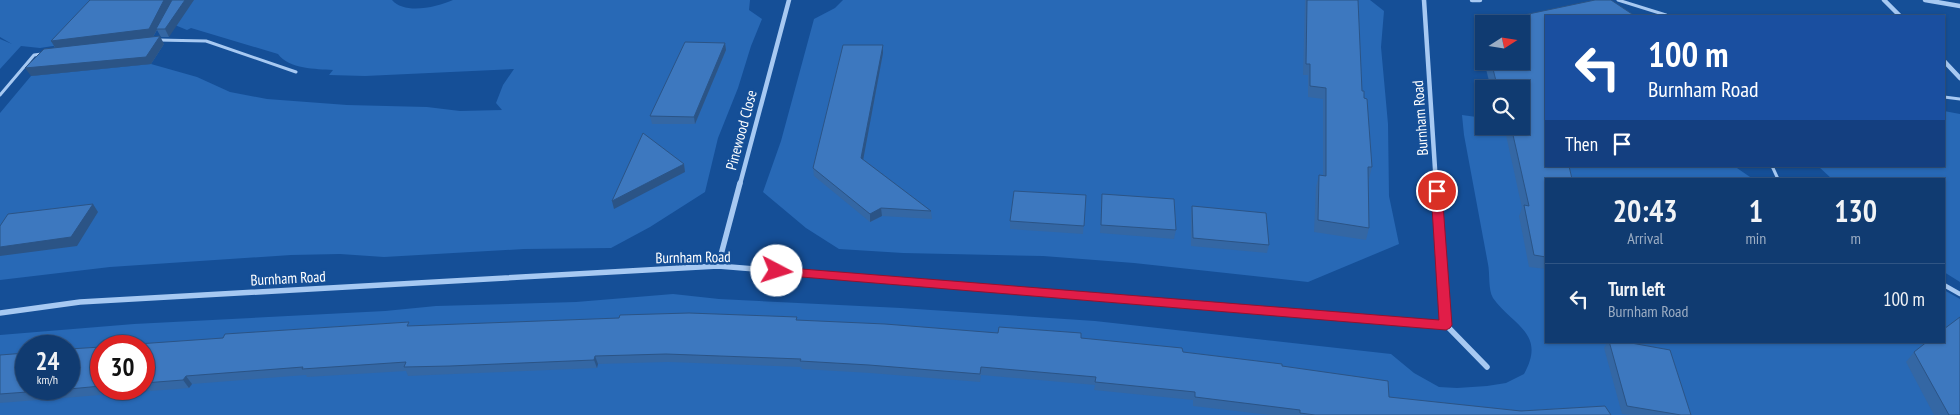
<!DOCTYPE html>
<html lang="en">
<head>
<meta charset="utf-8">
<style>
	:root { --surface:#103b71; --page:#194276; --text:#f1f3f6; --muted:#9cadc3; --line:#305584 }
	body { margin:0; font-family:"PT Sans Narrow",sans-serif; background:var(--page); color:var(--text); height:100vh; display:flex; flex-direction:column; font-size:19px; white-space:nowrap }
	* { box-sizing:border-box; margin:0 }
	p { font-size:16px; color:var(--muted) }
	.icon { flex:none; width:28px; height:28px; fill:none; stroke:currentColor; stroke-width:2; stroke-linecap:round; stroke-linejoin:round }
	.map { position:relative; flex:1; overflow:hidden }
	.details { position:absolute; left:1545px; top:178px; width:400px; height:165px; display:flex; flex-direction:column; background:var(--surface); border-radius:0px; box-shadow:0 1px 4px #0004,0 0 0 1px var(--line) }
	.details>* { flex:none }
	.hud { position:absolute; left:1545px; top:15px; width:400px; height:152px; border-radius:0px; box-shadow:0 1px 4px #0004,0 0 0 1px var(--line); background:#1a4fa0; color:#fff; overflow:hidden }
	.needle { width:32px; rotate:78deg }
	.fabs { position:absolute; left:1475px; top:15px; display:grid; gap:10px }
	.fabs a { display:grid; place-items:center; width:55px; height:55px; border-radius:0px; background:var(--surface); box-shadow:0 1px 4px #0004,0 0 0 1px var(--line); font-size:25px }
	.speed { position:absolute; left:15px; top:335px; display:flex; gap:10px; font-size:25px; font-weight:700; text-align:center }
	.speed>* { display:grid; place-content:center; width:65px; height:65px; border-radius:50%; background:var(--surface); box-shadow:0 1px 4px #0004,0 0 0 1px var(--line); line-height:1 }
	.speed small { font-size:12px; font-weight:400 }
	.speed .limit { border:8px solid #d22; background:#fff; color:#111 }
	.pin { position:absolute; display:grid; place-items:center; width:42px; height:42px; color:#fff; margin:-21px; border:2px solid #fff; border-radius:50%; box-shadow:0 1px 5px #0007 }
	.me { position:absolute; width:55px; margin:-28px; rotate:95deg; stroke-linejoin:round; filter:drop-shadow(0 0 4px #0008) }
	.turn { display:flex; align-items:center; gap:18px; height:105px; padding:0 20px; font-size:22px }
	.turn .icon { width:65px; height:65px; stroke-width:2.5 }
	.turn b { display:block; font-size:35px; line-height:42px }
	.then { display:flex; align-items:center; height:48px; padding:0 20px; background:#0003; gap:10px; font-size:19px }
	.eta { display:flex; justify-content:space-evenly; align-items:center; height:85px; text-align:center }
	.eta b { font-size:30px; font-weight:700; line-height:35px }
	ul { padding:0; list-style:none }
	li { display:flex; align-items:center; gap:15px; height:70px; padding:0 20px; border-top:1px solid var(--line) }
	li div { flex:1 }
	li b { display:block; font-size:19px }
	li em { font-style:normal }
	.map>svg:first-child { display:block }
	.green { fill:#2869b6; fill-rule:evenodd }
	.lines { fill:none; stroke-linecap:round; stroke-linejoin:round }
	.lane-far1 { stroke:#a7c9f2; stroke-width:3 }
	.lane { stroke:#a7c9f2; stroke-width:4.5 }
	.street-far1 { stroke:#a7c9f2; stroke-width:4.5 }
	.street { stroke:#a7c9f2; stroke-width:5.5 }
	.wall { fill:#3467a4 }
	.shaded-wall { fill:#2b5486 }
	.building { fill:#3d78bf; stroke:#2b5486 }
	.route { fill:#e11d48; stroke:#92132f }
	.labels { text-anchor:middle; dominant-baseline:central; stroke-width:5; stroke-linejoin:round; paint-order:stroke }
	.street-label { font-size:15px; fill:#fff; stroke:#154f97 }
</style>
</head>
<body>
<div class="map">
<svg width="1960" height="415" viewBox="0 0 1960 415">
	<rect width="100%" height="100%" fill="#154f97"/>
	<!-- green -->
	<path class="green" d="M 0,0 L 170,0 L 79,42 L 40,48 L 21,46 L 0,69 L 0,39 L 12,44 L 0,37 Z
		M 182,0 L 392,0 C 405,15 437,7 453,0 L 750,0 L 749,10 L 762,19 L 751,46 L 738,88 L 718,138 L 705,192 L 650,227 L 611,248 L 524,249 L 384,257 L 340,254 L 291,255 L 110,267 L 0,280 L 0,113 L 31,76 L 151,64 L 197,77 L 230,92 L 267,99 L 347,105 L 427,107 L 460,111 L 502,110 L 496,103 L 503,85 L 514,69 L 365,76 L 329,75 L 333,70 C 316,69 289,69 278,54 L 191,28 L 187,30 L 170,23 Z
		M 843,0 L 1370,0 L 1384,11 L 1381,47 L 1388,124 L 1389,196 L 1399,244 L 1308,282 L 1134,263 L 1043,256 L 903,253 L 839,249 L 806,228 L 763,192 L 781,141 L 814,19 L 835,8 Z
		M 1944,111 L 1960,114 L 1960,282 L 1944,272 L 1944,179 L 1832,179 L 1818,166 L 1944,166 Z
		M 1462,115 L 1484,118 L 1484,126 L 1521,126 L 1546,166 L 1734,166 L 1753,179 L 1546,179 L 1546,341 L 1944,341 L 1944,290 L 1960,299 L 1960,415 L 0,415 L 0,335 L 134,324 L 385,311 L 436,306 L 576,302 L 673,294 L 719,299 L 901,308 L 1095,321 L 1391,354 L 1414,373 L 1439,387 L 1457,388 L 1487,386 L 1506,383 L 1524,374 C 1547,333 1512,325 1493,298 C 1488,290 1490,273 1488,264 C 1480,221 1472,178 1464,135 ZM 26,346 L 69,346 L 69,389 L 26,389 ZM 101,346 L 144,346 L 144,389 L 101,389 Z"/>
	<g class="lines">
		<!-- lane-far1 -->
		<path class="lane-far1" d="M 1618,0 L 1666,15
			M 158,40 L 206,41 L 296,72
			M 0,95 L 34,55 L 42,54
			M 1944,97 L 1960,99
			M 1772,166 L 1778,179"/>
		<!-- lane -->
		<path class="lane" d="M 1944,285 L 1960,294"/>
		<!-- street-far1 -->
		<path class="street-far1" d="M 1424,0 L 1436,184
			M 1472,0 L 1480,0
			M 1884,0 L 1900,16
			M 1925,0 L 1960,6
			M 1944,61 L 1960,78
			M 740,184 L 789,0"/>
		<!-- street -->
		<path class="street" d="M 718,266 L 740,183
			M 0,313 L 80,302 L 718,266 L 1446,325 L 1436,183
			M 1446,325 L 1487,367"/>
	</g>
	<!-- wall -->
	<path class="wall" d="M 172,0 L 169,37 L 161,37 L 157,30 L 153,37 L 164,44 L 151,64 L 31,76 L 55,48 L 51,41 Z
		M 1305,0 L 1358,0 L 1362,91 L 1372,167 L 1369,179 L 1369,228 L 1366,240 L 1314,232 L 1316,187 L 1319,175 L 1323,176 L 1323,99 L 1308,97 L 1308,75 L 1303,75 Z
		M 1546,16 L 1546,269 L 1529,267 L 1519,216 L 1522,208 L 1504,126 L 1521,126 L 1521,89 L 1491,89 L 1484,61 L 1521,61 L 1484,24 L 1484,58 L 1478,34 L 1481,24 Z
		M 725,43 L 726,50 L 695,124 L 652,124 L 650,116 Z
		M 883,53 L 863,159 L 931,211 L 932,219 L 882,216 L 870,222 L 814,176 L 813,168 Z
		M 1102,194 L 1176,230 L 1174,239 L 1100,233 Z
		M 1086,195 L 1083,234 L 1010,229 L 1010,221 Z
		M 1192,206 L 1269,245 L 1267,253 L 1191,246 L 1191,214 Z
		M 797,317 L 797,320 L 998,333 L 1081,338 L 1282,366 L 1389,397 L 1521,411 L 1611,415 L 1270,415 L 1193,406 L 1193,400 L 1094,390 L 1095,385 L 981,375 L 980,382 L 870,373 L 802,369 L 801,367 L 668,362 L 598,364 L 597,368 L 454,374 L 408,376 L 406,371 L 307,377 L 306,375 L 192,384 L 189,388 L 0,403 L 0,355 L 101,347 L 101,389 L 144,389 L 144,346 L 223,338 L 411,326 Z
		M 1608,341 L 1629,341 L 1628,343 L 1691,415 L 1629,415 L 1622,414 L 1604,348 Z
		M 1914,352 L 1960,415 L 1934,415 L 1906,362 Z"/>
	<!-- shaded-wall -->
	<path class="shaded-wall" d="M 164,0 L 172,0 L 153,37 L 56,49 L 51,41 Z
		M 185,0 L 194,0 L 169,37 L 165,29 Z
		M 160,36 L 164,44 L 151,64 L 31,76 L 25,68 Z
		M 725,43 L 726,50 L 695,124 L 694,117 Z
		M 883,45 L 883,53 L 862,166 L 861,158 Z
		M 684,164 L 685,172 L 614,209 L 612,201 Z
		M 93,204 L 98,212 L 77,246 L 0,256 L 0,247 Z
		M 881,208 L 882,216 L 870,222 L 870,214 Z
		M 595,356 L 598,364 L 597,368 L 594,360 Z
		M 186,376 L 192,384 L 189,388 L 183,380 Z"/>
	<!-- building -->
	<path class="building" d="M 90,0 L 164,0 L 149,29 L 51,41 Z
		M 172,0 L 185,0 L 165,29 L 156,29 Z
		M 1307,0 L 1358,0 L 1362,91 L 1364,91 L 1364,98 L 1367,99 L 1372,167 L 1368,167 L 1369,228 L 1318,220 L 1319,175 L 1326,176 L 1326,88 L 1310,86 L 1310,64 L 1306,64 Z
		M 1595,0 L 1611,0 L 1635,16 L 1546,16 L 1546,166 L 1569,166 L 1572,179 L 1546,179 L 1546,257 L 1534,255 L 1524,205 L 1529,206 L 1511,126 L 1521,126 L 1521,89 L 1498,89 L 1491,61 L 1521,61 L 1521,24 L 1484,24 L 1484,33 L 1481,24 Z
		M 160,36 L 146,57 L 25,68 L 44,49 Z
		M 685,42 L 725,43 L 694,117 L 650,116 Z
		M 843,45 L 883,45 L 861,158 L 931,211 L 881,208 L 870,214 L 813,168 Z
		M 643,133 L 684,164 L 612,201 Z
		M 1014,191 L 1086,195 L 1084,226 L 1010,221 Z
		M 1102,194 L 1174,199 L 1176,230 L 1101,225 Z
		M 93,204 L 71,237 L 0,247 L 0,226 L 8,214 Z
		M 1192,206 L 1266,213 L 1269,245 L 1193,238 Z
		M 689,313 L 797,317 L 796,320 L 885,324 L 998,333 L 999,327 L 1081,333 L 1081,338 L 1182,348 L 1183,352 L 1282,364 L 1282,366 L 1388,381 L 1389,397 L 1521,411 L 1605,406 L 1611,415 L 1315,415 L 1300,413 L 1300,410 L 1195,397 L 1195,392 L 1095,382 L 1096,377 L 981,367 L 980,374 L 869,365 L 800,361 L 801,359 L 666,354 L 595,356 L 594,360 L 450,366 L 404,367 L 406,362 L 302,369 L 303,367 L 186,376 L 183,380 L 144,383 L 144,346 L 109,346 L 223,338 L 225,334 L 409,322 L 407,326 L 619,318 L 620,315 Z
		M 1960,317 L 1960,415 L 1949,415 L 1914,352 L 1928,341 L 1944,341 L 1944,329 Z
		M 1609,341 L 1620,341 L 1670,350 L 1691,415 L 1681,415 L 1627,406 Z
		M 101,347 L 101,386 L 69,389 L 69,349 Z
		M 26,353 L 26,389 L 68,389 L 0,394 L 0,355 Z"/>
	<!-- route -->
	<path class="route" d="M 1437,188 L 1442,191 L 1452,325 L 1450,328 L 1446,330 L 777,275 L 771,271 L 777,267 L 1439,320 L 1431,191 Z"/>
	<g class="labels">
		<!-- street labels -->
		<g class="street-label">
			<text transform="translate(1420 118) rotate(-94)">Burnham Road</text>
			<text transform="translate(741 130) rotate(-75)">Pinewood Close</text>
			<text transform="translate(693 257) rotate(-1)">Burnham Road</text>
			<text transform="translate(288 278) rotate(-3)">Burnham Road</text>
		</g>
	</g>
</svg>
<div class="fabs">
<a><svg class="needle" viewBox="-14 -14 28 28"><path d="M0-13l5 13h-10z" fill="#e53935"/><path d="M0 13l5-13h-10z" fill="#9cadc3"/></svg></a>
<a><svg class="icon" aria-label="search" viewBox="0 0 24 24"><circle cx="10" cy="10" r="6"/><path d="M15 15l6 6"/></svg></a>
</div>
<div class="speed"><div>24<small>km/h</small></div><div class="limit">30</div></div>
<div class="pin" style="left:1437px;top:191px;background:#d93025"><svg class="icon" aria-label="arrive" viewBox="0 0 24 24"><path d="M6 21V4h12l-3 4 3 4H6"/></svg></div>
<svg class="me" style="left:777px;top:271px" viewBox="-20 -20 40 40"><circle r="19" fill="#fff"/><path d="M0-13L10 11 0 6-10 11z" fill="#e11d48"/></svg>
<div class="hud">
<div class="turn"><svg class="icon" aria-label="left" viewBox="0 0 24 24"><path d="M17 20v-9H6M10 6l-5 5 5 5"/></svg><div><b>100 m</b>Burnham Road</div></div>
<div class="then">Then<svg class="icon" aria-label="arrive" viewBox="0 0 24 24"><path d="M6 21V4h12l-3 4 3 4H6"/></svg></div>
</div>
<section class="details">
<div class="eta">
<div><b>20:43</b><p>Arrival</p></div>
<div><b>1</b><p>min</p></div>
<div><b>130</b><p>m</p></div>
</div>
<ul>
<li><svg class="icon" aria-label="left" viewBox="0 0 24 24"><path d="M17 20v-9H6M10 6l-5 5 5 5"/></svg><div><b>Turn left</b><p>Burnham Road</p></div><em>100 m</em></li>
</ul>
</section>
</div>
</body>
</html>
